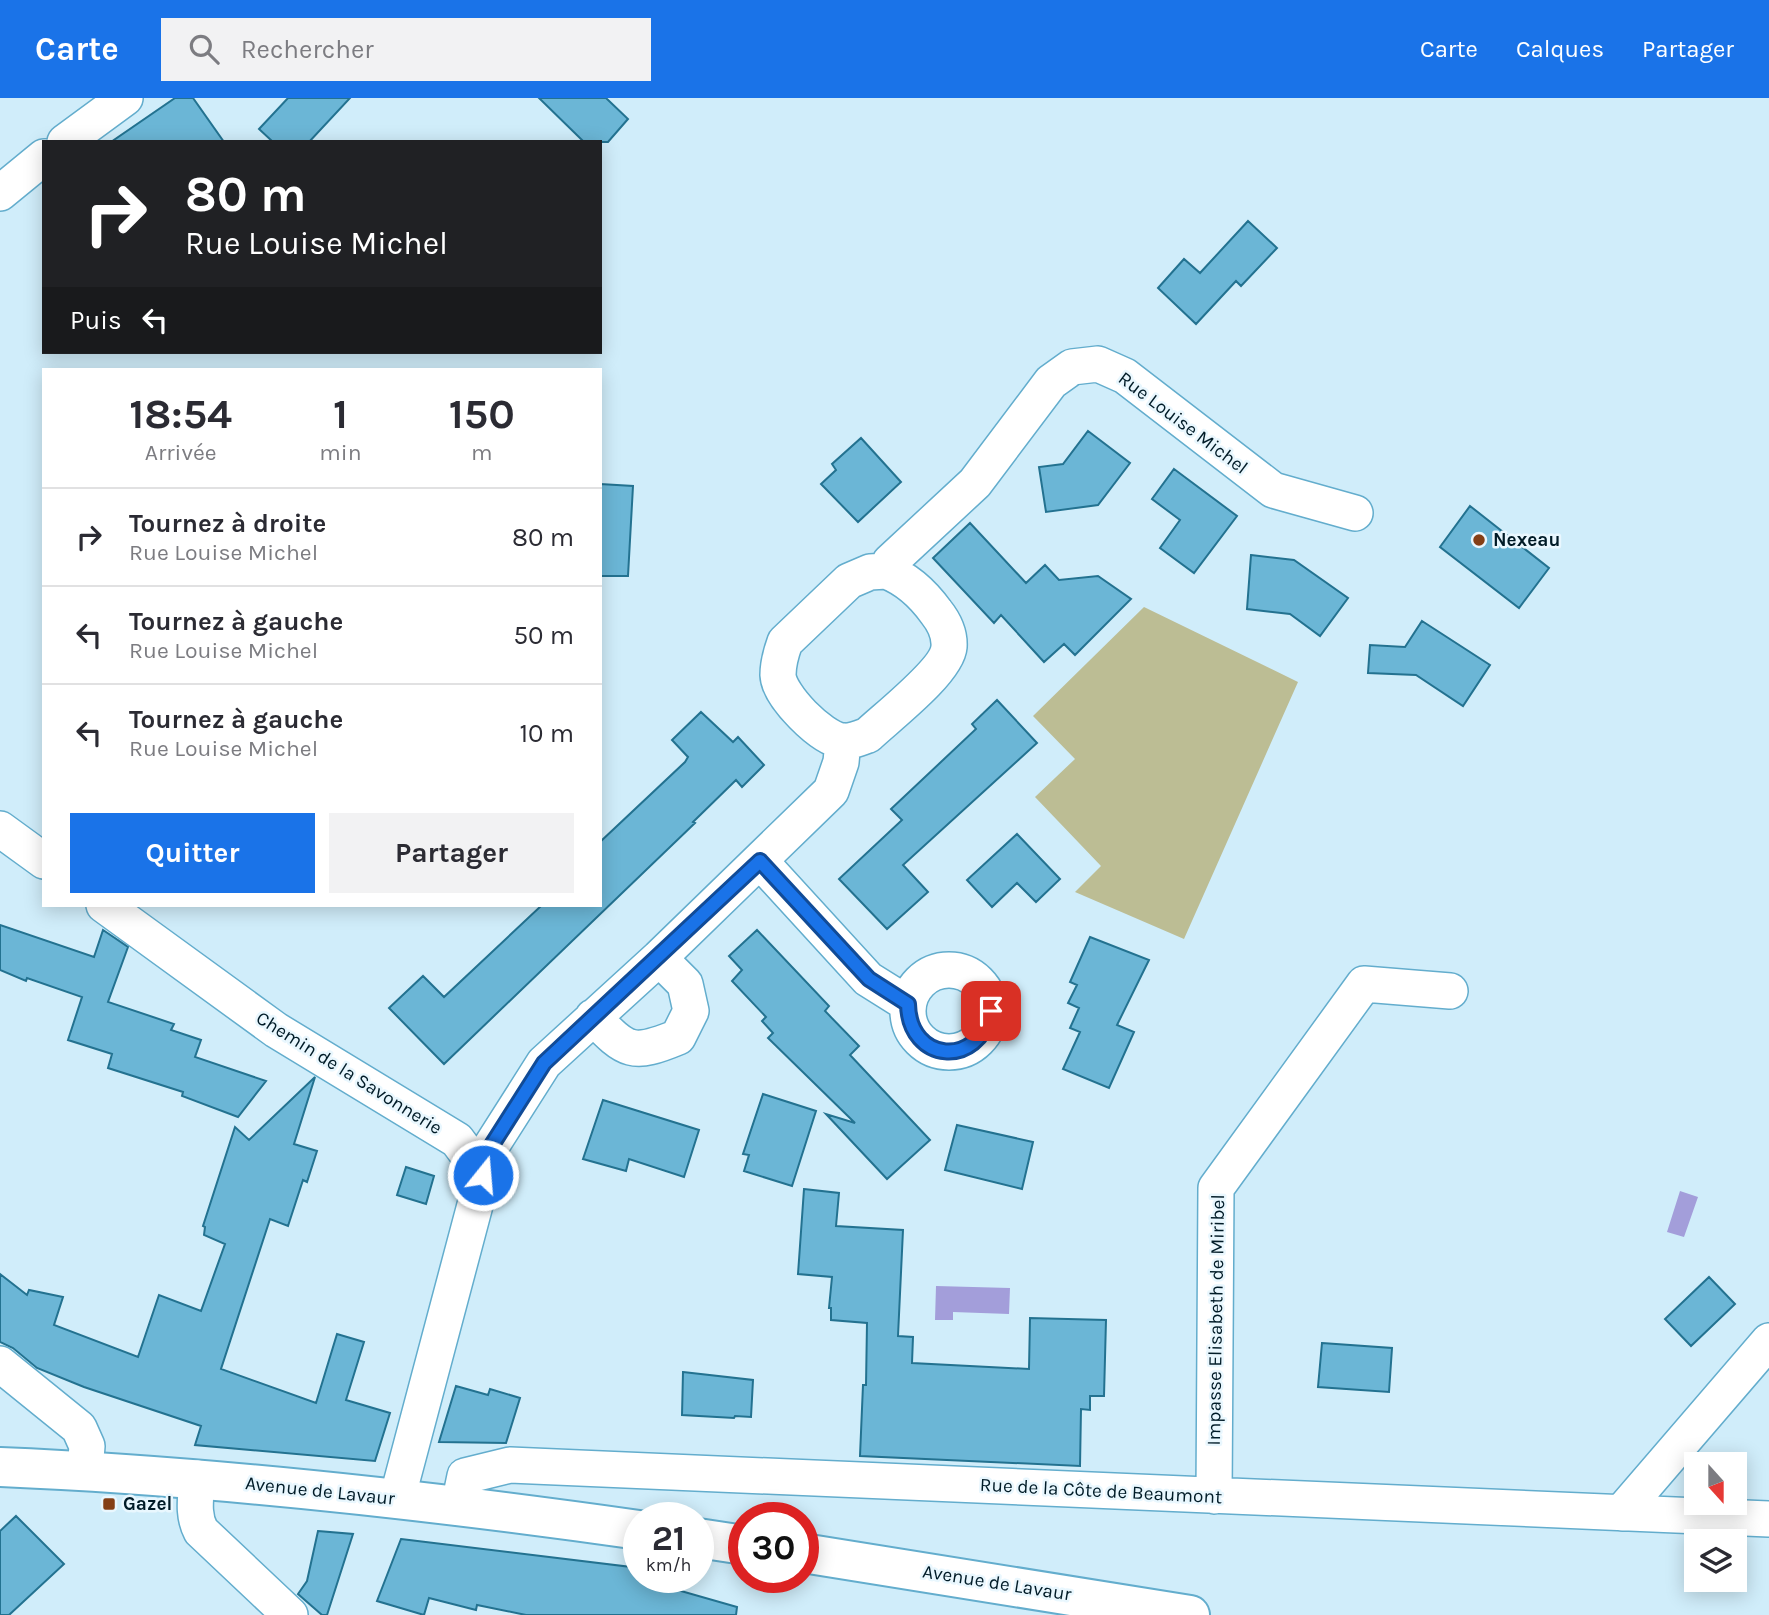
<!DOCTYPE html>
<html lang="fr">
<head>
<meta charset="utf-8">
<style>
	:root { --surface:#fff; --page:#f2f2f3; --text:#2b2b33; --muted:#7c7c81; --line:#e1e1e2; --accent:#1a73e8 }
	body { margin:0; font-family:Karla,sans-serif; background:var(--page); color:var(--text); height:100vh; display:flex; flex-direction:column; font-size:26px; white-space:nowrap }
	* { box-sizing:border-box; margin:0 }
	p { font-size:23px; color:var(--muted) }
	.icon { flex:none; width:38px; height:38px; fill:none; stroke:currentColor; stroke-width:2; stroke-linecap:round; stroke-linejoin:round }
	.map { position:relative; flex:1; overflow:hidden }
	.details { position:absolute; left:42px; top:270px; width:560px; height:539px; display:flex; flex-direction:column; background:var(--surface); border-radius:0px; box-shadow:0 4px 18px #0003 }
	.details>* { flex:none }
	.top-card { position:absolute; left:42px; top:42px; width:560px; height:214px; border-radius:0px; box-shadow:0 4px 18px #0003; background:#202124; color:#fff; overflow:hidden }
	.needle { width:46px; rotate:159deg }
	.controls { position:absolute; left:1684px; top:1354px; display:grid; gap:14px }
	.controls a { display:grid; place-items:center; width:63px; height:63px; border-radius:0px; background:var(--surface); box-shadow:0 4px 18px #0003; font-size:35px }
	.speed { position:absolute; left:623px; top:1404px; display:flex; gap:14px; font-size:35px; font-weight:700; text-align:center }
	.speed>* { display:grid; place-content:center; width:91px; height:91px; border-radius:50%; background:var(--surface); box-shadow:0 4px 18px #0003; line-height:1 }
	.speed small { font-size:18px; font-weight:400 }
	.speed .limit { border:10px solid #d22; background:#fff; color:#111 }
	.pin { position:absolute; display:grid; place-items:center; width:60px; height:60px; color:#fff; margin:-30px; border-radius:14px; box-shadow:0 4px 10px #0006 }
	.me { position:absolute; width:77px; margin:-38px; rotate:17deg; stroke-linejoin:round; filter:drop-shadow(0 0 5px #0008) }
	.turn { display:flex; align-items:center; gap:24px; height:147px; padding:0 28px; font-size:32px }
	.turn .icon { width:91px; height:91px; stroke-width:2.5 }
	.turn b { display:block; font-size:49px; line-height:60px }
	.then { display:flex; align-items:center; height:66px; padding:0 28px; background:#0003; gap:14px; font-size:26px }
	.eta { display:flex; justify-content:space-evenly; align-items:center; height:119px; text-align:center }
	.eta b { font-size:42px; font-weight:700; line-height:49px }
	.primary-button { display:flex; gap:14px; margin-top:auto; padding:14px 28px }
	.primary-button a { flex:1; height:80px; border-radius:0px; background:var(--accent); color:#fff; font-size:28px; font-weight:700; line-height:80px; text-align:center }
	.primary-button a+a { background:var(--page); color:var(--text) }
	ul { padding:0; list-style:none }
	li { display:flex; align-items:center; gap:21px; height:98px; padding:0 28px; border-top:2px solid var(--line) }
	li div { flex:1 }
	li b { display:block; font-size:26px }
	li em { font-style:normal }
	header { display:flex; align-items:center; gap:42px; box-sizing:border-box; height:98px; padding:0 35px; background:var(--accent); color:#fff }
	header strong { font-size:33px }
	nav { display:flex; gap:38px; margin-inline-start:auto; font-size:24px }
	.search { width:490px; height:63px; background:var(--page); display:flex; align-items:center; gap:18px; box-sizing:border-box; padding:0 24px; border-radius:0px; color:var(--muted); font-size:26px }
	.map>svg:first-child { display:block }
	.green { fill:#bcbd94 }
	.water { fill:#a39eda }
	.building { fill:#6bb6d6; stroke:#237290; stroke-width:2 }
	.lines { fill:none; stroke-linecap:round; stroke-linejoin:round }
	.street-casing { stroke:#63adcd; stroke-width:38 }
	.primary-casing { stroke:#63adcd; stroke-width:42 }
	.street { stroke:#fff; stroke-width:35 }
	.primary { stroke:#fff; stroke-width:38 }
	.route-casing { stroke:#114b97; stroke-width:18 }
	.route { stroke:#1a73e8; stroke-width:12 }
	.poi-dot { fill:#843f16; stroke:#e9f7fe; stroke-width:2.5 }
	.labels { text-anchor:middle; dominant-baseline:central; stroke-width:5; stroke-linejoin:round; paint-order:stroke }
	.street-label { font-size:19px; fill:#001b27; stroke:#e9f7fe }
	.poi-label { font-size:19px; font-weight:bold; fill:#001b27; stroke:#e9f7fe; text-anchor:start }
</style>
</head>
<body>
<header>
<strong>Carte</strong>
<div class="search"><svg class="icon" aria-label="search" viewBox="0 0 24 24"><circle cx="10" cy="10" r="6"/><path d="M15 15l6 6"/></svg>Rechercher</div>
<nav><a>Carte</a><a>Calques</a><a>Partager</a></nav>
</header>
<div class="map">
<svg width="1769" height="1517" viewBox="0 0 1769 1517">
	<rect width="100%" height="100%" fill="#d0edfa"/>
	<!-- green -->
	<path class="green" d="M 1144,509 L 1298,584 L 1184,841 L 1075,794 L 1101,768 L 1035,699 L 1075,661 L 1033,618 Z"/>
	<!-- water -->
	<path class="water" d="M 1680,1093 L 1698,1099 L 1684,1139 L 1667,1134 Z
		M 936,1188 L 1010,1190 L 1009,1216 L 953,1214 L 953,1222 L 935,1222 Z"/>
	<!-- building -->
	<path class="building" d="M 175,0 L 193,0 L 224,44 L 111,44 Z
		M 288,0 L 350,0 L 309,44 L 273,44 L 259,31 Z
		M 539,0 L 606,0 L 628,21 L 608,44 L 584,44 Z
		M 1248,123 L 1277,150 L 1241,188 L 1236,183 L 1196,226 L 1158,190 L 1184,161 L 1200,175 Z
		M 1088,333 L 1130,365 L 1098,407 L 1046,414 L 1039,369 L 1063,366 Z
		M 861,340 L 901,384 L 858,424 L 821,386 L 836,372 L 832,366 Z
		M 1174,371 L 1237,418 L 1194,475 L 1160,450 L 1180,422 L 1152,401 Z
		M 600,386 L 633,388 L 628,478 L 600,478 Z
		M 1470,408 L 1549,470 L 1519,510 L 1440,449 Z
		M 970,425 L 1026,485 L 1045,467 L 1059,482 L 1098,478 L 1131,501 L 1075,557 L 1064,546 L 1044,564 L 1001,517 L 994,525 L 933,460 Z
		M 1251,457 L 1294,462 L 1348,500 L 1320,538 L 1290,516 L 1247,511 Z
		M 1422,523 L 1490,567 L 1463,608 L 1416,577 L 1368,575 L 1370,547 L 1405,549 Z
		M 997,602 L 1037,645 L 903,767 L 928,794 L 887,831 L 839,781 L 902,722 L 891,711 L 976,631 L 972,626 Z
		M 701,614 L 733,644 L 738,639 L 764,667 L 742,689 L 736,682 L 693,724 L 695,725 L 444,966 L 389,910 L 423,878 L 444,899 L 542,807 L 600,807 L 600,744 L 685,664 L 688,659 L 672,642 Z
		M 1017,736 L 1060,781 L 1036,804 L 1017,785 L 992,809 L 967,782 Z
		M 0,827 L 94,859 L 103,832 L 128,849 L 108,904 L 174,926 L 171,932 L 201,942 L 195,959 L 266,983 L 238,1019 L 182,998 L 183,994 L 108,970 L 112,956 L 68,942 L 82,899 L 27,880 L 26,883 L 0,872 Z
		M 757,832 L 829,908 L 825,913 L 859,948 L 850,957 L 930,1042 L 887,1081 L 826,1016 L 855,1025 L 768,940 L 773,935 L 762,923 L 766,919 L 732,883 L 742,872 L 729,858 Z
		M 1090,839 L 1149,862 L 1117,927 L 1134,934 L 1109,990 L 1063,971 L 1080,934 L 1070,930 L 1079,910 L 1068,905 L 1077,887 L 1070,884 Z
		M 315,979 L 294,1046 L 317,1053 L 307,1084 L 303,1082 L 288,1128 L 270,1121 L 221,1271 L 316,1305 L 337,1236 L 364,1244 L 346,1302 L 390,1315 L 375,1363 L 195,1347 L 201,1328 L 84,1289 L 37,1270 L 13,1250 L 0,1244 L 0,1176 L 27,1197 L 29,1192 L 63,1199 L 54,1227 L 138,1259 L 159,1197 L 201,1213 L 225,1146 L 204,1137 L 205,1129 L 203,1128 L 235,1029 L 249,1042 Z
		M 763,996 L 816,1013 L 792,1088 L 744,1073 L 749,1057 L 743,1056 Z
		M 603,1002 L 699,1032 L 684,1079 L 629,1061 L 626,1073 L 583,1061 Z
		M 957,1027 L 1033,1044 L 1022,1091 L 945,1072 Z
		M 406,1069 L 434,1078 L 426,1106 L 397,1097 Z
		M 804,1091 L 839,1095 L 836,1128 L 903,1132 L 898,1238 L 913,1239 L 912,1265 L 1029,1271 L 1030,1220 L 1106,1222 L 1104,1298 L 1090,1298 L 1090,1312 L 1081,1311 L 1080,1368 L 860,1358 L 863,1287 L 866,1287 L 867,1225 L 831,1222 L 831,1210 L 829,1210 L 832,1179 L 798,1176 Z
		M 1709,1179 L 1735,1206 L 1691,1248 L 1665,1221 Z
		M 1322,1245 L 1392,1250 L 1389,1294 L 1318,1289 Z
		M 683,1274 L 753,1282 L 751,1319 L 735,1318 L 734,1320 L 682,1317 Z
		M 456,1288 L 488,1297 L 490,1291 L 520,1300 L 506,1345 L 439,1344 Z
		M 16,1418 L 64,1466 L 9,1517 L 0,1517 L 0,1433 Z
		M 318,1433 L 353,1436 L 327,1517 L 322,1517 L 298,1496 L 307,1483 Z
		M 401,1441 L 639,1470 L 639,1481 L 737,1509 L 736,1517 L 526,1517 L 477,1507 L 476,1512 L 429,1500 L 424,1517 L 377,1503 Z"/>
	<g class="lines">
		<!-- street casing -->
		<g class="street-casing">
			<path id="street" d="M 65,44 L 125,0
				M 0,95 L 44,59
				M 886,473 L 890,464 L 975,385 L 1051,284 L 1072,269 L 1098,266 L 1125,278 L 1273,392 L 1355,415
				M 886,473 C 907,481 923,496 936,514 C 944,524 950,535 949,549 C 947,573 887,619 868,637 C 860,640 851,644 842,643 C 821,640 779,598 778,577 C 778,566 781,555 785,544 L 849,483 L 870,474 Z
				M 0,731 L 44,763
				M 760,763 L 868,881 L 908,906
				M 104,807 L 276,932 L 457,1042 L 483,1077 L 397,1401
				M908 913a41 41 0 1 1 82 0a41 41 0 1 1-82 0Z
				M 593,919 C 627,954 632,958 678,939 L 691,913 L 685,886 L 659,860
				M 483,1077 L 490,1050 L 544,965 L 659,860 L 831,693 L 841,664 L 843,643
				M 0,1266 L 79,1330 L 87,1348 L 85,1372
				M 197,1380 C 196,1399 192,1416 201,1433 L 290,1517
				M 1214,1398 L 1216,1090 L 1364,886 L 1450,893
				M 459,1407 L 465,1378 L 510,1367 L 1769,1421
				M 1621,1415 L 1769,1243"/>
		</g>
		<!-- primary casing -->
		<g class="primary-casing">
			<path id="primary" d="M 0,1369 C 214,1378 427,1402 639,1432
				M 698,1440 L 744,1447
				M 803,1455 L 1190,1517"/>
		</g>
		<!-- street -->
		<use href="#street" class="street"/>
		<!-- primary -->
		<use href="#primary" class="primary"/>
	</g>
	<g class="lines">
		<!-- route casing -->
		<g class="route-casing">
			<path id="route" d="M 483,1077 L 490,1050 L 544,965 L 760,763 L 869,881 L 908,906 C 909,965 979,971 991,913"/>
		</g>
		<!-- route -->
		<use href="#route" class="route"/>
	</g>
	<!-- markers -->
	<g class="poi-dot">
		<circle cx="1479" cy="442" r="7"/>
		<rect x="102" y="1399" width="14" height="14" rx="3.5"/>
	</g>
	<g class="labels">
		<!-- street labels -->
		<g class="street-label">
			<text transform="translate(1183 325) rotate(37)">Rue Louise Michel</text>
			<text transform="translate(349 975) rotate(32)">Chemin de la Savonnerie</text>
			<text transform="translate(1216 1222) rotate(-89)">Impasse Elisabeth de Miribel</text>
			<text transform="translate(320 1393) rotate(6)">Avenue de Lavaur</text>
			<text transform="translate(1101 1393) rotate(3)">Rue de la Côte de Beaumont</text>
			<text transform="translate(997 1485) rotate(9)">Avenue de Lavaur</text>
		</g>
		<!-- poi labels -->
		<g class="poi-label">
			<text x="1493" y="442">Nexeau</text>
			<text x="123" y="1406">Gazel</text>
		</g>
	</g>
</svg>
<div class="controls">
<a><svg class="needle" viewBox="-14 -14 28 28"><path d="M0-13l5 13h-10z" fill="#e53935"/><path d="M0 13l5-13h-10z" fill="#7c7c81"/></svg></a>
<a><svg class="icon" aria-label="layers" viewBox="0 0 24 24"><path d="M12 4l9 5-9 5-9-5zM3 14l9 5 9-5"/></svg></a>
</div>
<div class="speed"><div>21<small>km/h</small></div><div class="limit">30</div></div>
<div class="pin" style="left:991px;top:913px;background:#d93025"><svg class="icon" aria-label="arrive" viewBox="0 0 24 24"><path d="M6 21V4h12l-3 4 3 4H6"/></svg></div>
<svg class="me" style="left:483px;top:1077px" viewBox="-20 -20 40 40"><circle r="17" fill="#1a73e8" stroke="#fff" stroke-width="3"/><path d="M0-11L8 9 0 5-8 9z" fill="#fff"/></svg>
<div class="top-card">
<div class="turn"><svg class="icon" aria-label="right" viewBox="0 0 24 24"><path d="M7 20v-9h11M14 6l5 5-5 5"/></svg><div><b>80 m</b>Rue Louise Michel</div></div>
<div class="then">Puis<svg class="icon" aria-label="left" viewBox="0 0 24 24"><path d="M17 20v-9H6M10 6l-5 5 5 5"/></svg></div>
</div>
<section class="details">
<div class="eta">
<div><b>18:54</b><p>Arrivée</p></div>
<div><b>1</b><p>min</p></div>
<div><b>150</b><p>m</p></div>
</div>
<ul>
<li><svg class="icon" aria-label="right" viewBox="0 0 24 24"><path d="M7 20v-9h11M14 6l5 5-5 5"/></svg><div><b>Tournez à droite</b><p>Rue Louise Michel</p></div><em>80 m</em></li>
<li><svg class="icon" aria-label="left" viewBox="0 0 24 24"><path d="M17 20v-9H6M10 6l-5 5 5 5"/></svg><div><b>Tournez à gauche</b><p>Rue Louise Michel</p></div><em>50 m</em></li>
<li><svg class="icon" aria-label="left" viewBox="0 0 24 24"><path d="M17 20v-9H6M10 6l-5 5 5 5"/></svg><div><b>Tournez à gauche</b><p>Rue Louise Michel</p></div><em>10 m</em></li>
</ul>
<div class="primary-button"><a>Quitter</a><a>Partager</a></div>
</section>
</div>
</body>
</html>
